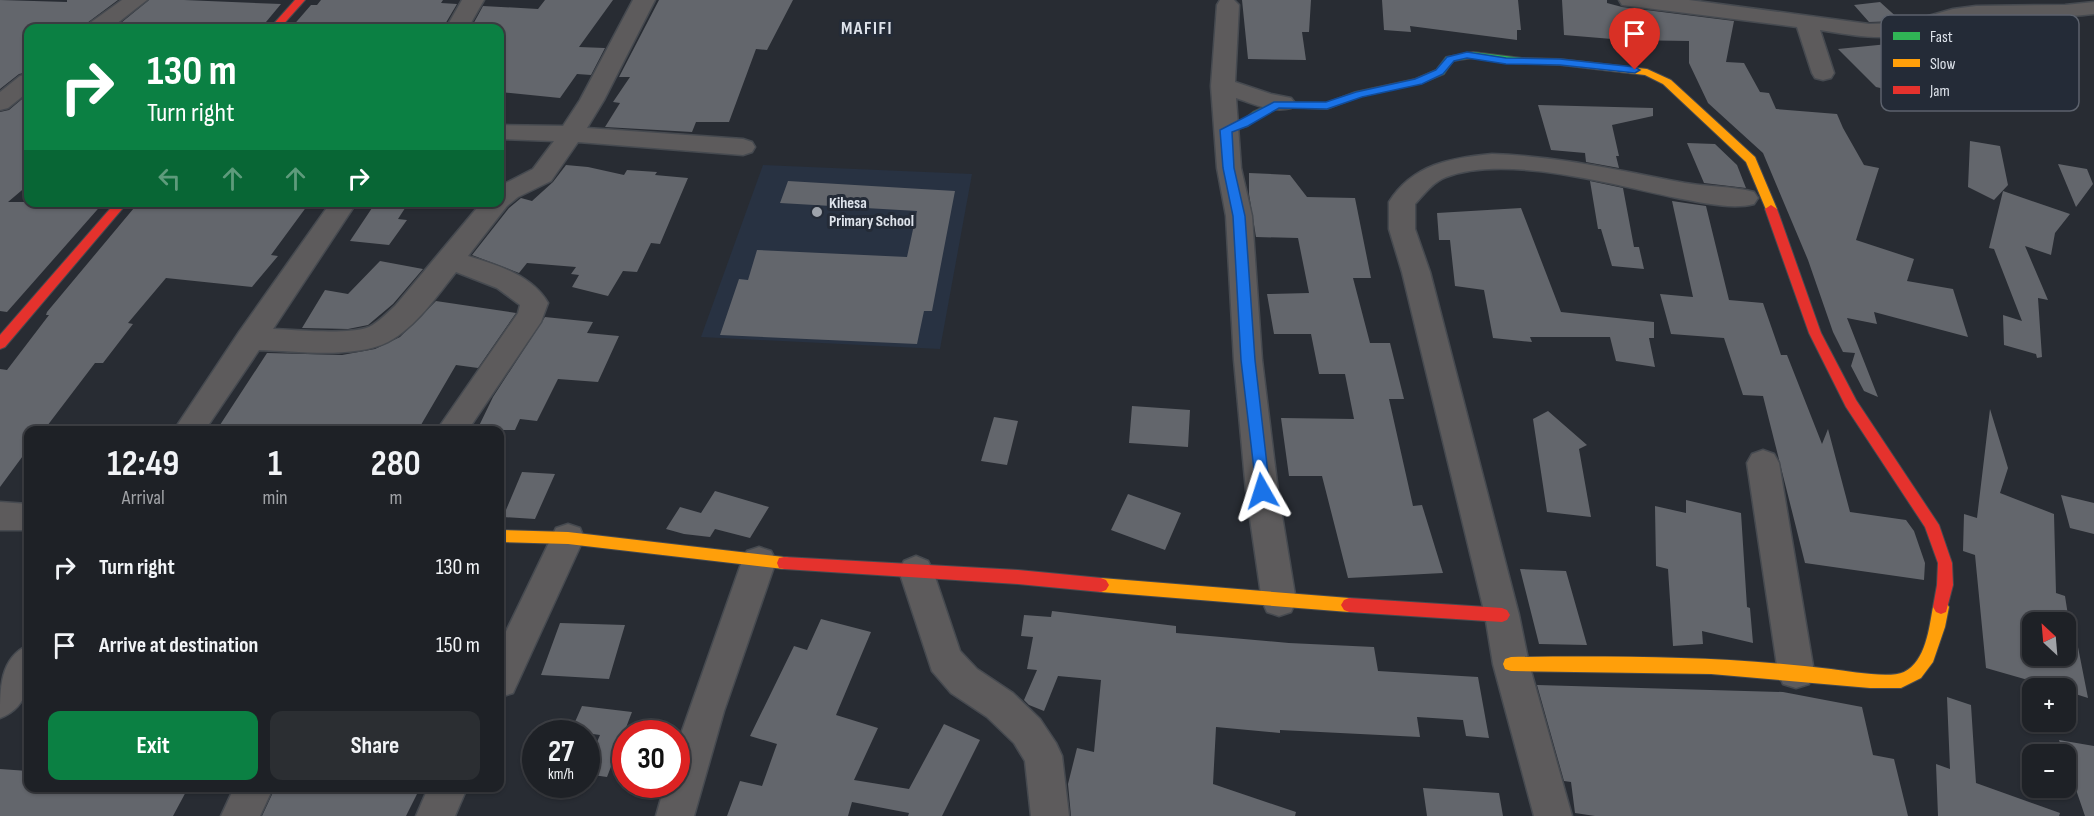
<!DOCTYPE html>
<html lang="en">
<head>
<meta charset="utf-8">
<style>
	:root { --surface:#1e2126; --page:#2b2e32; --text:#f1f3f6; --muted:#a1a3a7; --line:#3c3e43; --accent:#0b8043 }
	body { margin:0; font-family:"Sofia Sans Condensed",sans-serif; background:var(--page); color:var(--text); height:100vh; display:flex; flex-direction:column; font-size:22px; white-space:nowrap }
	* { box-sizing:border-box; margin:0 }
	p { font-size:20px; color:var(--muted) }
	.icon { flex:none; width:33px; height:33px; fill:none; stroke:currentColor; stroke-width:2; stroke-linecap:round; stroke-linejoin:round }
	.map { position:relative; flex:1; overflow:hidden }
	.drawer { position:absolute; left:24px; top:426px; width:480px; height:366px; display:flex; flex-direction:column; background:var(--surface); border-radius:12px; box-shadow:0 2px 4px #0004,0 0 0 2px var(--line) }
	.drawer>* { flex:none }
	.hud { position:absolute; left:24px; top:24px; width:480px; height:183px; border-radius:12px; box-shadow:0 2px 4px #0004,0 0 0 2px var(--line); background:#0b8043; color:#fff; overflow:hidden }
	.needle { width:39px; rotate:334deg }
	.buttons { position:absolute; left:2022px; top:612px; display:grid; gap:12px }
	.buttons a { display:grid; place-items:center; width:54px; height:54px; border-radius:12px; background:var(--surface); box-shadow:0 2px 4px #0004,0 0 0 2px var(--line); font-size:30px }
	.speed { position:absolute; left:522px; top:720px; display:flex; gap:12px; font-size:30px; font-weight:700; text-align:center }
	.speed>* { display:grid; place-content:center; width:78px; height:78px; border-radius:50%; background:var(--surface); box-shadow:0 2px 4px #0004,0 0 0 2px var(--line); line-height:1 }
	.speed small { font-size:15px; font-weight:400 }
	.speed .limit { border:9px solid #d22; background:#fff; color:#111 }
	.pin { position:absolute; display:grid; place-items:center; width:51px; height:51px; color:#fff; margin:-62px -26px; border-radius:50% 50% 50% 0; rotate:-45deg; box-shadow:0 0 6px #0007 }
	.pin .icon { rotate:45deg }
	.me { position:absolute; width:66px; margin:-33px; rotate:354deg; stroke-linejoin:round; filter:drop-shadow(0 0 4px #0008) }
	.turn { display:flex; align-items:center; gap:21px; height:126px; padding:0 24px; font-size:27px }
	.turn .icon { width:78px; height:78px; stroke-width:2.5 }
	.turn b { display:block; font-size:42px; line-height:51px }
	.lanes { display:flex; align-items:center; height:57px; padding:0 24px; background:#0003; justify-content:center; gap:30px; direction:ltr }
	.lanes .off { opacity:.35 }
	.eta { display:flex; justify-content:space-evenly; align-items:center; height:102px; text-align:center }
	.eta b { font-size:36px; font-weight:700; line-height:42px }
	.primary-button { display:flex; gap:12px; margin-top:auto; padding:12px 24px }
	.primary-button a { flex:1; height:69px; border-radius:12px; background:var(--accent); color:#fff; font-size:24px; font-weight:700; line-height:69px; text-align:center }
	.primary-button a+a { background:var(--page); color:var(--text) }
	ul { padding:0; list-style:none }
	li { display:flex; align-items:center; gap:18px; height:78px; padding:0 24px }
	li div { flex:1 }
	li b { display:block; font-size:22px }
	li em { font-style:normal }
	.map>svg:first-child { display:block }
	.built { fill:#283242 }
	.building { fill:#63666c; fill-rule:evenodd }
	.lines { fill:none; stroke-linecap:round; stroke-linejoin:round }
	.street-casing { stroke:#464a50; stroke-width:3 }
	.fast-casing { stroke:#464a50; stroke-width:2 }
	.slow-casing { stroke:#464a50; stroke-width:2 }
	.jam-casing { stroke:#464a50; stroke-width:2 }
	.street { fill:#5d5b5c; fill-rule:evenodd }
	.fast { fill:#30b455; fill-rule:evenodd }
	.slow { fill:#ff9f0a; fill-rule:evenodd }
	.jam { fill:#e5322d; fill-rule:evenodd }
	.route { fill:#1a73e8; stroke:#114b97; stroke-width:1.5 }
	.poi-dot { fill:#9ea3ab; stroke:#242b37; stroke-width:2 }
	.labels { text-anchor:middle; dominant-baseline:central; stroke-width:6; stroke-linejoin:round; paint-order:stroke }
	.poi-label { font-size:16px; font-weight:bold; fill:#dee3eb; stroke:#242b37; text-anchor:start }
	.far-district-label { font-size:18px; font-weight:bold; letter-spacing:1.5px; fill:#dee3eb; stroke:#242b37 }
	.key { fill:#242b37; stroke:#5c626d; stroke-width:1.5 }
	.key-label { font-size:16px; fill:#dee3eb }
</style>
</head>
<body>
<div class="map">
<svg width="2094" height="816" viewBox="0 0 2094 816">
	<rect width="100%" height="100%" fill="#282c33"/>
	<!-- built -->
	<path class="built" d="M 763,165 L 972,174 L 940,349 L 701,337 Z"/>
	<!-- building -->
	<path class="building" d="M 0,0 L 67,2 L 67,0 L 118,0 L 87,23 L 75,22 L 66,28 L 28,28 L 28,72 L 19,74 L 0,89 Z
		M 149,0 L 184,0 L 281,4 L 261,28 L 116,27 Z
		M 321,0 L 443,0 L 441,3 L 457,4 L 444,26 L 432,26 L 430,28 L 291,28 L 311,5 L 317,5 Z
		M 545,0 L 613,0 L 579,47 L 605,48 L 591,75 L 577,74 L 560,98 L 500,92 L 500,28 L 471,28 L 483,6 L 538,9 Z
		M 659,0 L 793,0 L 767,50 L 756,49 L 729,122 L 696,122 L 692,132 L 605,127 L 620,103 L 613,102 L 630,77 L 619,77 Z
		M 1242,0 L 1311,0 L 1309,32 L 1302,32 L 1306,60 L 1248,59 Z
		M 1382,0 L 1518,0 L 1521,30 L 1517,30 L 1517,40 L 1410,26 L 1411,32 L 1384,30 Z
		M 1562,0 L 1607,0 L 1607,3 L 1622,7 L 1734,21 L 1726,62 L 1744,63 L 1760,92 L 1769,93 L 1776,109 L 1837,114 L 1843,128 L 1864,165 L 1879,168 L 1856,240 L 1914,259 L 1907,281 L 1953,289 L 1968,337 L 1874,312 L 1877,324 L 1847,318 L 1878,397 L 1864,391 L 1851,366 L 1855,353 L 1843,352 L 1833,332 L 1808,260 L 1763,153 L 1708,103 L 1689,63 L 1689,41 L 1624,40 L 1564,35 Z
		M 1880,2 L 1901,21 L 1869,22 L 1854,5 Z
		M 1977,21 L 1993,32 L 1969,86 L 1913,58 L 1902,93 L 1876,87 L 1838,49 L 1888,44 L 1884,39 L 1907,37 Z
		M 28,94 L 28,185 L 8,202 L 104,202 L 7,312 L 0,311 L 0,112 L 9,110 Z
		M 1538,105 L 1653,108 L 1653,116 L 1612,125 L 1619,156 L 1616,156 L 1619,168 L 1586,162 L 1585,153 L 1551,150 Z
		M 1970,141 L 2000,146 L 2008,185 L 1994,200 L 1968,187 Z
		M 1687,143 L 1715,144 L 1737,165 L 1746,188 L 1704,183 Z
		M 2058,164 L 2087,169 L 2093,184 L 2076,207 Z
		M 566,165 L 588,167 L 624,175 L 627,170 L 657,172 L 655,175 L 688,178 L 660,244 L 651,243 L 637,272 L 623,271 L 608,296 L 572,287 L 579,275 L 571,274 L 576,267 L 527,263 L 519,273 L 472,255 L 509,208 L 521,198 L 532,201 L 553,182 Z
		M 1249,173 L 1290,175 L 1307,197 L 1355,198 L 1371,278 L 1353,278 L 1370,343 L 1390,343 L 1404,399 L 1389,399 L 1413,506 L 1422,505 L 1443,573 L 1348,578 L 1322,476 L 1289,476 L 1281,418 L 1354,419 L 1345,374 L 1319,374 L 1311,334 L 1274,334 L 1267,294 L 1309,293 L 1298,238 L 1256,237 L 1249,194 Z
		M 788,181 L 955,191 L 932,311 L 924,311 L 917,344 L 720,335 L 739,279 L 748,280 L 757,250 L 907,257 L 917,211 L 780,203 Z
		M 1590,181 L 1623,188 L 1634,247 L 1639,247 L 1644,269 L 1612,266 L 1601,229 L 1598,229 Z
		M 2003,191 L 2070,214 L 2055,233 L 2051,255 L 2025,246 L 2048,300 L 2038,298 L 2042,357 L 2037,358 L 2036,354 L 2004,345 L 2003,315 L 2022,321 L 1994,249 L 1989,248 Z
		M 1672,201 L 1706,206 L 1729,300 L 1763,303 L 1781,355 L 1787,355 L 1822,444 L 1828,429 L 1850,512 L 1906,520 L 1914,531 L 1925,563 L 1924,580 L 1805,563 L 1763,396 L 1743,395 L 1724,338 L 1671,334 L 1660,294 L 1693,297 Z
		M 139,202 L 310,202 L 271,255 L 278,256 L 252,287 L 166,278 L 128,323 L 133,324 L 103,363 L 95,363 L 44,430 L 28,430 L 28,449 L 0,487 L 0,369 L 7,370 L 49,315 L 46,315 L 47,312 Z
		M 376,202 L 409,202 L 398,219 L 407,220 L 389,245 L 350,241 Z
		M 1521,208 L 1561,312 L 1654,322 L 1654,338 L 1649,338 L 1655,367 L 1616,361 L 1610,337 L 1530,337 L 1532,342 L 1493,338 L 1484,290 L 1455,286 L 1450,240 L 1439,240 L 1437,213 Z
		M 380,261 L 423,269 L 393,304 L 368,325 L 348,329 L 302,328 L 325,290 L 348,294 Z
		M 436,301 L 516,313 L 478,368 L 456,365 L 418,430 L 218,428 L 267,353 L 342,355 L 375,349 L 400,337 Z
		M 545,317 L 593,322 L 587,333 L 619,336 L 598,382 L 558,379 L 537,421 L 520,419 L 515,430 L 477,430 L 493,397 Z
		M 1132,406 L 1190,410 L 1188,447 L 1129,443 Z
		M 1990,409 L 2008,468 L 2000,493 L 2054,514 L 2056,593 L 2065,596 L 2072,641 L 2077,642 L 2088,698 L 2066,691 L 2066,688 L 2056,688 L 1986,668 L 1975,555 L 1963,551 L 1964,514 L 1977,518 ZM 2032,622 L 2066,622 L 2066,656 L 2032,656 Z
		M 1548,411 L 1587,445 L 1579,449 L 1591,517 L 1547,512 L 1533,419 Z
		M 994,417 L 1018,421 L 1007,465 L 981,461 Z
		M 522,472 L 555,474 L 535,519 L 503,517 Z
		M 715,491 L 769,507 L 750,538 L 715,529 L 710,537 L 684,534 L 666,529 L 680,507 L 701,513 Z
		M 1128,494 L 1181,513 L 1165,550 L 1111,530 Z
		M 2061,495 L 2094,503 L 2094,534 L 2070,528 Z
		M 1686,500 L 1741,513 L 1747,607 L 1750,608 L 1753,643 L 1702,631 L 1703,644 L 1673,646 L 1668,569 L 1656,566 L 1655,506 L 1686,513 Z
		M 1520,569 L 1566,571 L 1587,645 L 1539,644 Z
		M 1052,611 L 1176,626 L 1176,633 L 1289,643 L 1374,647 L 1378,671 L 1478,677 L 1489,738 L 1466,736 L 1463,720 L 1417,717 L 1420,737 L 1280,730 L 1280,733 L 1216,727 L 1213,784 L 1296,812 L 1295,816 L 1071,816 L 1068,784 L 1077,748 L 1094,752 L 1101,680 L 1058,676 L 1044,711 L 1029,705 L 1024,700 L 1037,670 L 1027,669 L 1033,637 L 1021,636 L 1024,615 L 1051,617 Z
		M 821,619 L 871,632 L 836,715 L 878,728 L 854,780 L 909,789 L 944,724 L 980,740 L 942,816 L 908,816 L 909,813 L 852,802 L 848,816 L 727,816 L 740,781 L 762,786 L 777,744 L 750,736 L 794,646 L 807,650 Z
		M 560,623 L 625,625 L 609,679 L 541,675 Z
		M 1537,685 L 1783,692 L 1862,707 L 1873,755 L 1894,759 L 1908,816 L 1595,816 L 1575,813 L 1571,782 L 1564,781 Z
		M 1947,697 L 1971,705 L 1976,783 L 2060,813 L 2059,816 L 1938,816 L 1936,764 L 1950,769 Z
		M 582,706 L 632,712 L 607,777 L 586,774 L 586,768 L 600,735 L 571,731 Z
		M 2059,740 L 2094,746 L 2094,816 L 2085,816 Z
		M 0,769 L 28,771 L 28,788 L 188,788 L 173,816 L 0,816 Z
		M 275,788 L 420,788 L 406,816 L 262,816 Z
		M 1423,788 L 1499,793 L 1503,816 L 1427,816 Z"/>
	<g class="lines">
		<!-- street casing -->
		<g class="street-casing">
			<path id="street" d="M 122,0 L 147,0 L 111,28 L 87,28 L 90,23 Z
				M 462,0 L 484,0 L 468,28 L 446,28 Z
				M 633,0 L 655,0 L 604,100 L 587,128 L 743,139 L 752,142 L 755,147 L 752,152 L 743,155 L 578,142 L 551,181 L 518,197 L 507,206 L 468,256 C 497,265 532,275 548,303 L 541,322 L 468,430 L 437,430 L 518,313 L 520,305 L 497,288 L 456,272 C 437,296 416,327 388,342 C 354,359 297,351 259,350 L 205,430 L 174,430 L 239,332 L 331,202 L 357,202 L 273,329 C 297,330 348,335 369,327 C 379,322 387,313 395,306 L 482,202 L 500,202 L 500,186 L 533,169 L 554,141 L 500,139 L 500,125 L 563,126 L 580,100 Z
				M 1220,0 L 1234,0 L 1239,5 L 1235,82 L 1271,94 L 1291,98 L 1295,103 L 1291,108 C 1273,113 1253,104 1236,98 L 1241,168 L 1252,216 L 1262,360 L 1278,491 L 1296,601 L 1291,612 L 1279,616 L 1267,612 L 1262,601 L 1246,491 L 1234,360 L 1226,216 L 1217,168 L 1211,86 L 1217,5 Z
				M 1619,0 L 1689,0 L 1869,24 L 1904,23 L 1953,9 L 1976,6 L 2065,5 L 2094,2 L 2094,14 C 2054,19 2014,15 1974,19 C 1951,21 1930,31 1907,35 C 1878,40 1849,35 1820,30 L 1834,73 L 1831,78 L 1823,80 L 1815,78 L 1812,73 L 1797,27 L 1630,6 L 1622,5 Z
				M 28,74 L 28,92 L 8,108 L 0,110 L 0,92 L 20,76 Z
				M 1492,154 C 1558,156 1621,171 1685,183 C 1708,187 1732,186 1754,192 L 1758,198 L 1754,204 C 1731,210 1700,202 1677,198 C 1614,185 1507,154 1446,177 C 1433,182 1424,194 1415,204 L 1415,229 L 1430,272 L 1519,615 L 1529,664 L 1572,816 L 1534,816 L 1493,664 L 1485,615 L 1402,272 L 1389,229 L 1389,202 C 1413,164 1451,158 1492,154 Z
				M 1763,450 L 1774,454 L 1779,463 L 1814,672 L 1809,684 L 1796,688 L 1783,684 L 1778,672 L 1747,463 L 1752,454 Z
				M 0,502 L 28,504 L 28,530 L 0,530 Z
				M 568,524 L 580,528 L 584,538 L 513,693 L 500,697 L 500,644 L 556,528 Z
				M 759,547 L 771,551 L 776,561 L 724,711 L 694,816 L 656,816 L 665,784 L 676,784 L 676,748 L 742,561 L 747,551 Z
				M 916,556 L 928,561 L 933,571 L 960,651 L 977,669 L 1013,693 L 1040,719 L 1056,743 L 1062,756 L 1069,816 L 1031,816 L 1025,761 L 1014,743 L 987,717 L 951,693 L 932,671 L 899,571 L 904,561 Z
				M 28,645 C 31,674 32,706 0,718 C 0,688 0,658 28,645 Z
				M 234,788 L 273,788 L 260,816 L 221,816 Z
				M 428,788 L 467,788 L 455,816 L 416,816 Z"/>
		</g>
		<!-- fast casing -->
		<g class="fast-casing">
			<path id="fast" d="M 1473,52 L 1522,58 L 1527,61 L 1522,64 L 1473,58 L 1453,61 L 1444,74 L 1422,83 L 1362,96 L 1327,109 L 1280,107 L 1261,116 L 1248,126 L 1226,133 L 1221,130 L 1240,122 L 1253,112 L 1274,102 L 1326,103 L 1355,92 L 1415,79 L 1436,70 L 1446,57 Z"/>
		</g>
		<!-- slow casing -->
		<g class="slow-casing">
			<path id="slow" d="M 1522,58 L 1560,59 L 1647,69 L 1671,80 L 1755,157 L 1777,209 L 1775,212 L 1767,212 L 1746,162 L 1663,84 L 1645,75 L 1560,65 L 1518,63 L 1517,61 Z
				M 500,530 L 568,532 L 784,557 L 789,558 L 791,563 L 789,568 L 784,569 L 568,544 L 500,542 Z
				M 1101,578 L 1349,598 L 1354,600 L 1357,605 L 1354,610 L 1349,612 L 1101,592 L 1096,590 L 1093,585 L 1096,580 Z
				M 1941,600 L 1946,602 L 1949,607 L 1945,627 L 1933,662 L 1921,678 L 1901,688 L 1870,688 L 1711,674 L 1511,671 L 1505,669 L 1503,664 L 1505,659 L 1511,657 C 1618,656 1725,656 1831,669 C 1849,671 1889,679 1904,672 C 1926,661 1929,628 1933,607 L 1936,602 Z"/>
		</g>
		<!-- jam casing -->
		<g class="jam-casing">
			<path id="jam" d="M 295,0 L 305,0 L 280,28 L 270,28 Z
				M 116,202 L 128,202 L 5,347 L 0,349 L 0,335 Z
				M 1771,205 L 1777,209 L 1821,333 L 1856,400 L 1939,525 L 1952,563 L 1953,585 L 1946,612 L 1941,614 L 1936,612 L 1933,607 L 1937,585 L 1938,563 L 1925,527 L 1846,407 L 1809,333 L 1765,209 Z
				M 784,557 L 1018,570 L 1101,578 L 1106,580 L 1109,585 L 1106,590 L 1101,592 L 1018,584 L 784,569 L 779,568 L 777,563 L 779,558 Z
				M 1349,598 L 1502,608 L 1507,610 L 1510,615 L 1507,620 L 1502,622 L 1349,612 L 1344,610 L 1341,605 L 1344,600 Z"/>
		</g>
		<!-- street -->
		<use href="#street" class="street"/>
		<!-- fast -->
		<use href="#fast" class="fast"/>
		<!-- slow -->
		<use href="#slow" class="slow"/>
		<!-- jam -->
		<use href="#jam" class="jam"/>
	</g>
	<!-- route -->
	<path class="route" d="M 1467,52 L 1506,58 L 1560,59 L 1635,67 L 1640,70 L 1635,73 L 1560,65 L 1506,64 L 1467,58 L 1454,61 L 1443,74 L 1422,84 L 1362,97 L 1327,109 L 1279,108 L 1248,126 L 1232,132 L 1234,168 L 1245,216 L 1255,360 L 1270,491 L 1268,495 L 1257,495 L 1241,360 L 1233,216 L 1223,168 L 1220,130 L 1274,102 L 1326,102 L 1356,92 L 1415,79 L 1436,70 L 1447,57 Z"/>
	<!-- markers -->
	<circle class="poi-dot" cx="817" cy="212" r="6"/>
	<g class="labels">
		<!-- poi labels -->
		<g class="poi-label">
			<text x="829" y="203">Kihesa<tspan x="829" dy="18">Primary School</tspan></text>
		</g>
		<!-- far-district labels -->
		<g class="far-district-label">
			<text x="867" y="28">MAFIFI</text>
		</g>
	</g>
	<!-- legend -->
	<rect x="1881" y="15" width="198" height="96" rx="9" class="key"/>
	<rect x="1893" y="32" width="27" height="8" fill="#30b455"/>
	<rect x="1893" y="59" width="27" height="8" fill="#ff9f0a"/>
	<rect x="1893" y="86" width="27" height="8" fill="#e5322d"/>
	<g class="key-label">
		<text x="1930" y="42">Fast</text>
		<text x="1930" y="69">Slow</text>
		<text x="1930" y="96">Jam</text>
	</g>
</svg>
<div class="buttons">
<a><svg class="needle" viewBox="-14 -14 28 28"><path d="M0-13l5 13h-10z" fill="#e53935"/><path d="M0 13l5-13h-10z" fill="#a1a3a7"/></svg></a>
<a>+</a>
<a>−</a>
</div>
<div class="speed"><div>27<small>km/h</small></div><div class="limit">30</div></div>
<div class="pin" style="left:1635px;top:70px;background:#d93025"><svg class="icon" aria-label="arrive" viewBox="0 0 24 24"><path d="M6 21V4h12l-3 4 3 4H6"/></svg></div>
<svg class="me" style="left:1262px;top:491px" viewBox="-20 -20 40 40"><path d="M0-17L14 15 0 8-14 15z" fill="#1a73e8" stroke="#fff" stroke-width="4"/></svg>
<div class="hud">
<div class="turn"><svg class="icon" aria-label="right" viewBox="0 0 24 24"><path d="M7 20v-9h11M14 6l5 5-5 5"/></svg><div><b>130 m</b>Turn right</div></div>
<div class="lanes"><svg class="icon off" aria-label="left" viewBox="0 0 24 24"><path d="M17 20v-9H6M10 6l-5 5 5 5"/></svg><svg class="icon off" aria-label="ahead" viewBox="0 0 24 24"><path d="M12 20V5M6 11l6-6 6 6"/></svg><svg class="icon off" aria-label="ahead" viewBox="0 0 24 24"><path d="M12 20V5M6 11l6-6 6 6"/></svg><svg class="icon" aria-label="right" viewBox="0 0 24 24"><path d="M7 20v-9h11M14 6l5 5-5 5"/></svg></div>
</div>
<section class="drawer">
<div class="eta">
<div><b>12:49</b><p>Arrival</p></div>
<div><b>1</b><p>min</p></div>
<div><b>280</b><p>m</p></div>
</div>
<ul>
<li><svg class="icon" aria-label="right" viewBox="0 0 24 24"><path d="M7 20v-9h11M14 6l5 5-5 5"/></svg><div><b>Turn right</b></div><em>130 m</em></li>
<li><svg class="icon" aria-label="arrive" viewBox="0 0 24 24"><path d="M6 21V4h12l-3 4 3 4H6"/></svg><div><b>Arrive at destination</b></div><em>150 m</em></li>
</ul>
<div class="primary-button"><a>Exit</a><a>Share</a></div>
</section>
</div>
</body>
</html>
